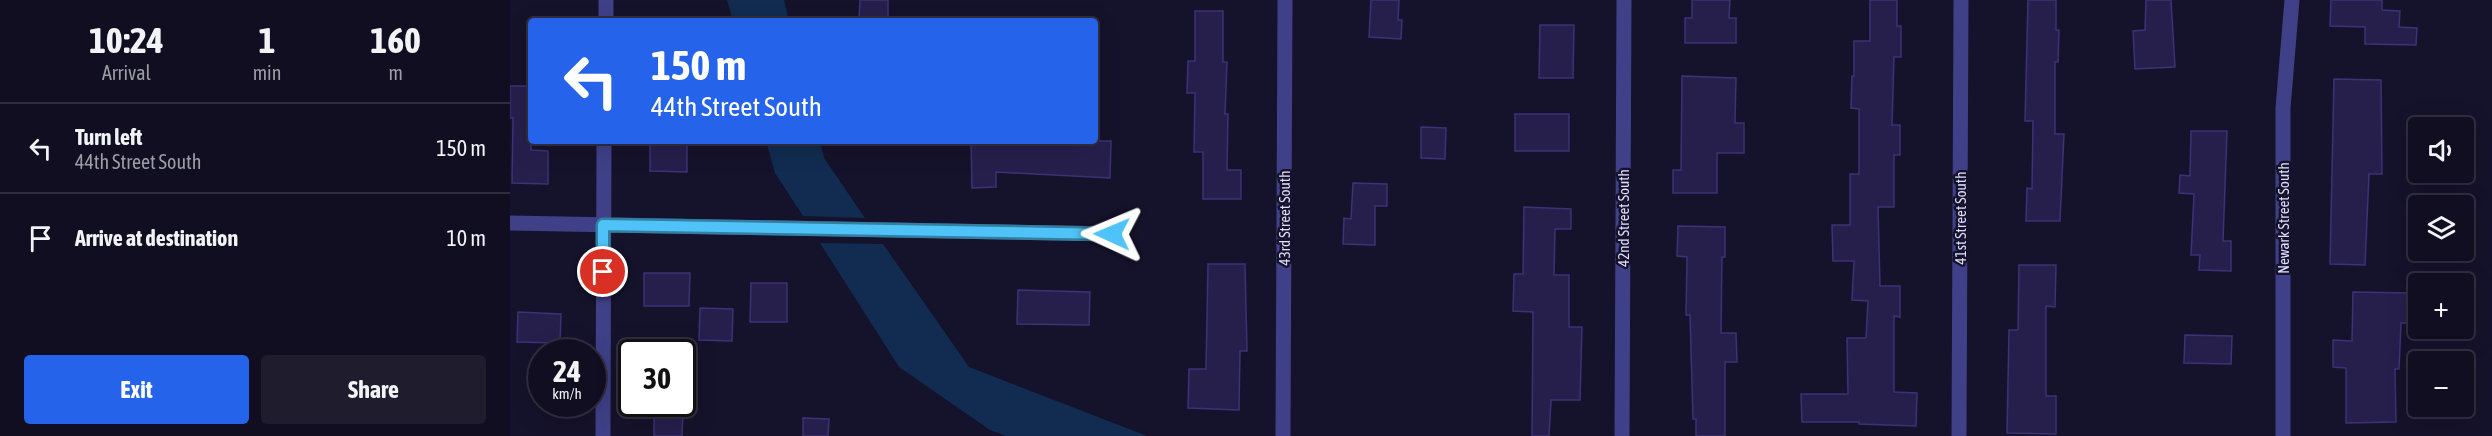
<!DOCTYPE html>
<html lang="en">
<head>
<meta charset="utf-8">
<style>
	:root { --surface:#100e20; --page:#1e1c2d; --text:#f1f3f6; --muted:#9c9ca5; --line:#302e3e; --accent:#2563eb }
	body { margin:0; font-family:"Asap Condensed",sans-serif; background:var(--page); color:var(--text); height:100vh; display:flex; flex-direction:column; font-size:22px; white-space:nowrap }
	* { box-sizing:border-box; margin:0 }
	p { font-size:20px; color:var(--muted) }
	.icon { flex:none; width:33px; height:33px; fill:none; stroke:currentColor; stroke-width:2; stroke-linecap:round; stroke-linejoin:round }
	.map { position:relative; flex:1; overflow:hidden }
	.details { display:flex; flex-direction:column; background:var(--surface); width:510px }
	.details>* { flex:none }
	.top-card { position:absolute; left:18px; top:18px; width:570px; height:126px; border-radius:6px; box-shadow:0 6px 24px #0002,0 0 0 2px var(--line); background:#2563eb; color:#fff; overflow:hidden }
	.fabs { position:absolute; left:1898px; top:117px; display:grid; gap:12px }
	.fabs a { display:grid; place-items:center; width:66px; height:66px; border-radius:6px; background:var(--surface); box-shadow:0 6px 24px #0002,0 0 0 2px var(--line); font-size:30px }
	.speed { position:absolute; left:18px; top:339px; display:flex; gap:12px; font-size:30px; font-weight:700; text-align:center }
	.speed>* { display:grid; place-content:center; width:78px; height:78px; border-radius:50%; background:var(--surface); box-shadow:0 6px 24px #0002,0 0 0 2px var(--line); line-height:1 }
	.speed small { font-size:15px; font-weight:400 }
	.speed .limit { border:3px solid #111; border-radius:9px; background:#fff; color:#111 }
	.pin { position:absolute; display:grid; place-items:center; width:51px; height:51px; color:#fff; margin:-26px; border:3px solid #fff; border-radius:50%; box-shadow:0 2px 6px #0007 }
	.me { position:absolute; width:66px; margin:-33px; rotate:271deg; stroke-linejoin:round; filter:drop-shadow(0 0 4px #0008) }
	.turn { display:flex; align-items:center; gap:21px; height:126px; padding:0 24px; font-size:27px }
	.turn .icon { width:78px; height:78px; stroke-width:2.5 }
	.turn b { display:block; font-size:42px; line-height:51px }
	.eta { display:flex; justify-content:space-evenly; align-items:center; height:102px; text-align:center }
	.eta b { font-size:36px; font-weight:700; line-height:42px }
	.action { display:flex; gap:12px; margin-top:auto; padding:12px 24px }
	.action a { flex:1; height:69px; border-radius:6px; background:var(--accent); color:#fff; font-size:24px; font-weight:700; line-height:69px; text-align:center }
	.action a+a { background:var(--page); color:var(--text) }
	ul { padding:0; list-style:none }
	li { display:flex; align-items:center; gap:18px; height:90px; padding:0 24px; border-top:2px solid var(--line) }
	li div { flex:1 }
	li b { display:block; font-size:22px }
	li em { font-style:normal }
	main { display:flex; flex:1; min-height:0 }
	.map>svg:first-child { display:block }
	.water { fill:#112c50 }
	.building { fill:#261f4c; stroke:#3c3277; stroke-width:1.5 }
	.lines { fill:none; stroke-linecap:round; stroke-linejoin:round }
	.minor { stroke:#3f4088; stroke-width:15 }
	.route-casing { stroke:#337fa1; stroke-width:15 }
	.route { stroke:#4fc3f7; stroke-width:10 }
	.labels { text-anchor:middle; dominant-baseline:central; stroke-width:5; stroke-linejoin:round; paint-order:stroke }
	.street-label { font-size:15px; fill:#e0defe; stroke:#15122b }
</style>
</head>
<body>
<main>
<section class="details">
<div class="eta">
<div><b>10:24</b><p>Arrival</p></div>
<div><b>1</b><p>min</p></div>
<div><b>160</b><p>m</p></div>
</div>
<ul>
<li><svg class="icon" aria-label="left" viewBox="0 0 24 24"><path d="M17 20v-9H6M10 6l-5 5 5 5"/></svg><div><b>Turn left</b><p>44th Street South</p></div><em>150 m</em></li>
<li><svg class="icon" aria-label="arrive" viewBox="0 0 24 24"><path d="M6 21V4h12l-3 4 3 4H6"/></svg><div><b>Arrive at destination</b></div><em>10 m</em></li>
</ul>
<div class="action"><a>Exit</a><a>Share</a></div>
</section>
<div class="map">
<svg width="1982" height="436" viewBox="0 0 1982 436">
	<rect width="100%" height="100%" fill="#15122b"/>
	<!-- water -->
	<path class="water" d="M 217,0 L 274,0 L 279,21 L 223,21 Z
		M 256,141 L 310,141 L 314,158 L 355,218 L 293,216 L 265,173 Z
		M 310,243 L 373,244 L 459,367 L 637,436 L 496,436 L 480,430 L 389,367 Z"/>
	<!-- building -->
	<path class="building" d="M 350,0 L 378,0 L 378,21 L 349,21 Z
		M 861,0 L 889,0 L 888,20 L 892,20 L 891,39 L 859,37 Z
		M 1182,0 L 1220,0 L 1219,18 L 1226,18 L 1226,43 L 1175,43 L 1175,18 L 1182,18 Z
		M 1360,0 L 1387,0 L 1387,26 L 1391,26 L 1391,57 L 1384,57 L 1382,125 L 1390,125 L 1390,155 L 1384,155 L 1384,207 L 1368,207 L 1370,286 L 1390,286 L 1390,317 L 1384,316 L 1384,392 L 1407,393 L 1406,426 L 1349,424 L 1349,422 L 1292,422 L 1291,394 L 1338,394 L 1337,338 L 1356,338 L 1358,301 L 1342,300 L 1344,261 L 1323,261 L 1322,225 L 1340,225 L 1340,174 L 1349,174 L 1349,109 L 1341,108 L 1342,76 L 1344,76 L 1344,41 L 1360,41 Z
		M 1518,0 L 1546,0 L 1546,30 L 1549,30 L 1548,62 L 1545,62 L 1545,134 L 1554,134 L 1550,221 L 1516,221 L 1517,188 L 1522,189 L 1523,121 L 1515,121 Z
		M 1636,0 L 1661,0 L 1665,67 L 1625,69 L 1623,31 L 1635,30 Z
		M 1821,0 L 1872,0 L 1872,10 L 1890,11 L 1889,27 L 1907,28 L 1906,45 L 1855,44 L 1855,27 L 1820,26 Z
		M 685,11 L 713,11 L 713,62 L 717,62 L 715,114 L 718,114 L 717,170 L 731,170 L 731,199 L 693,199 L 693,152 L 684,152 L 685,93 L 677,93 L 678,61 L 685,61 Z
		M 1030,25 L 1064,25 L 1063,78 L 1029,78 Z
		M 1172,76 L 1226,78 L 1225,123 L 1234,123 L 1234,153 L 1207,153 L 1207,193 L 1163,193 L 1163,170 L 1171,170 Z
		M 1824,79 L 1871,80 L 1872,174 L 1859,174 L 1855,265 L 1820,264 Z
		M 0,86 L 21,86 L 21,150 L 38,151 L 38,184 L 2,183 L 3,118 L 0,118 Z
		M 1005,114 L 1059,114 L 1059,151 L 1005,151 Z
		M 911,127 L 936,128 L 935,159 L 911,158 Z
		M 1681,131 L 1717,131 L 1713,241 L 1721,241 L 1721,271 L 1689,270 L 1690,255 L 1681,255 L 1684,194 L 1669,193 L 1670,175 L 1680,176 Z
		M 140,141 L 177,141 L 177,172 L 140,171 Z
		M 461,141 L 601,141 L 600,178 L 486,172 L 486,187 L 462,188 Z
		M 843,183 L 877,184 L 877,206 L 865,206 L 865,245 L 833,244 L 834,218 L 841,219 Z
		M 1014,207 L 1061,209 L 1061,229 L 1045,229 L 1044,275 L 1059,275 L 1059,327 L 1072,327 L 1070,400 L 1041,400 L 1039,436 L 1022,436 L 1023,312 L 1003,311 L 1004,274 L 1013,274 Z
		M 1168,226 L 1215,227 L 1215,257 L 1212,257 L 1211,333 L 1226,333 L 1227,362 L 1215,362 L 1215,436 L 1186,436 L 1186,419 L 1183,419 L 1180,315 L 1176,315 L 1177,257 L 1167,256 Z
		M 698,264 L 735,264 L 737,351 L 730,351 L 729,410 L 678,408 L 679,369 L 696,369 Z
		M 1509,265 L 1546,265 L 1545,307 L 1536,306 L 1536,396 L 1546,396 L 1546,434 L 1497,433 L 1499,330 L 1508,330 Z
		M 134,273 L 180,273 L 179,306 L 134,306 Z
		M 241,283 L 277,283 L 277,322 L 240,322 Z
		M 508,290 L 580,292 L 579,325 L 507,324 Z
		M 1843,292 L 1900,293 L 1899,323 L 1891,323 L 1889,369 L 1885,369 L 1886,422 L 1836,423 L 1836,368 L 1823,367 L 1823,340 L 1842,341 Z
		M 190,308 L 223,309 L 222,341 L 189,340 Z
		M 8,312 L 51,314 L 50,343 L 7,342 Z
		M 1675,335 L 1722,336 L 1721,364 L 1674,363 Z
		M 144,411 L 173,411 L 172,436 L 144,436 Z
		M 293,418 L 319,419 L 318,436 L 293,436 Z"/>
	<g class="lines">
		<!-- minor -->
		<path class="minor" d="M 96,21 L 96,0
			M 0,223 L 602,234
			M 93,436 L 94,141
			M 773,436 L 775,0
			M 1112,436 L 1114,0
			M 1449,436 L 1451,0
			M 1773,436 L 1773,108 L 1782,0"/>
	</g>
	<g class="lines">
		<!-- route casing -->
		<g class="route-casing">
			<path id="route" d="M 93,272 L 93,225 L 602,234"/>
		</g>
		<!-- route -->
		<use href="#route" class="route"/>
	</g>
	<g class="labels">
		<!-- street labels -->
		<g class="street-label">
			<text transform="translate(774 218) rotate(-90)">43rd Street South</text>
			<text transform="translate(1113 218) rotate(-90)">42nd Street South</text>
			<text transform="translate(1450 218) rotate(-90)">41st Street South</text>
			<text transform="translate(1773 218) rotate(-90)">Newark Street South</text>
		</g>
	</g>
</svg>
<div class="fabs">
<a><svg class="icon" aria-label="sound" viewBox="0 0 24 24"><path d="M4 9h4l5-4v14l-5-4H4zM17 9q2 3 0 6"/></svg></a>
<a><svg class="icon" aria-label="layers" viewBox="0 0 24 24"><path d="M12 4l9 5-9 5-9-5zM3 14l9 5 9-5"/></svg></a>
<a>+</a>
<a>−</a>
</div>
<div class="speed"><div>24<small>km/h</small></div><div class="limit">30</div></div>
<div class="pin" style="left:93px;top:272px;background:#d93025"><svg class="icon" aria-label="arrive" viewBox="0 0 24 24"><path d="M6 21V4h12l-3 4 3 4H6"/></svg></div>
<svg class="me" style="left:602px;top:234px" viewBox="-20 -20 40 40"><path d="M0-17L14 15 0 8-14 15z" fill="#4fc3f7" stroke="#fff" stroke-width="4"/></svg>
<div class="top-card">
<div class="turn"><svg class="icon" aria-label="left" viewBox="0 0 24 24"><path d="M17 20v-9H6M10 6l-5 5 5 5"/></svg><div><b>150 m</b>44th Street South</div></div>
</div>
</div>
</main>
</body>
</html>
